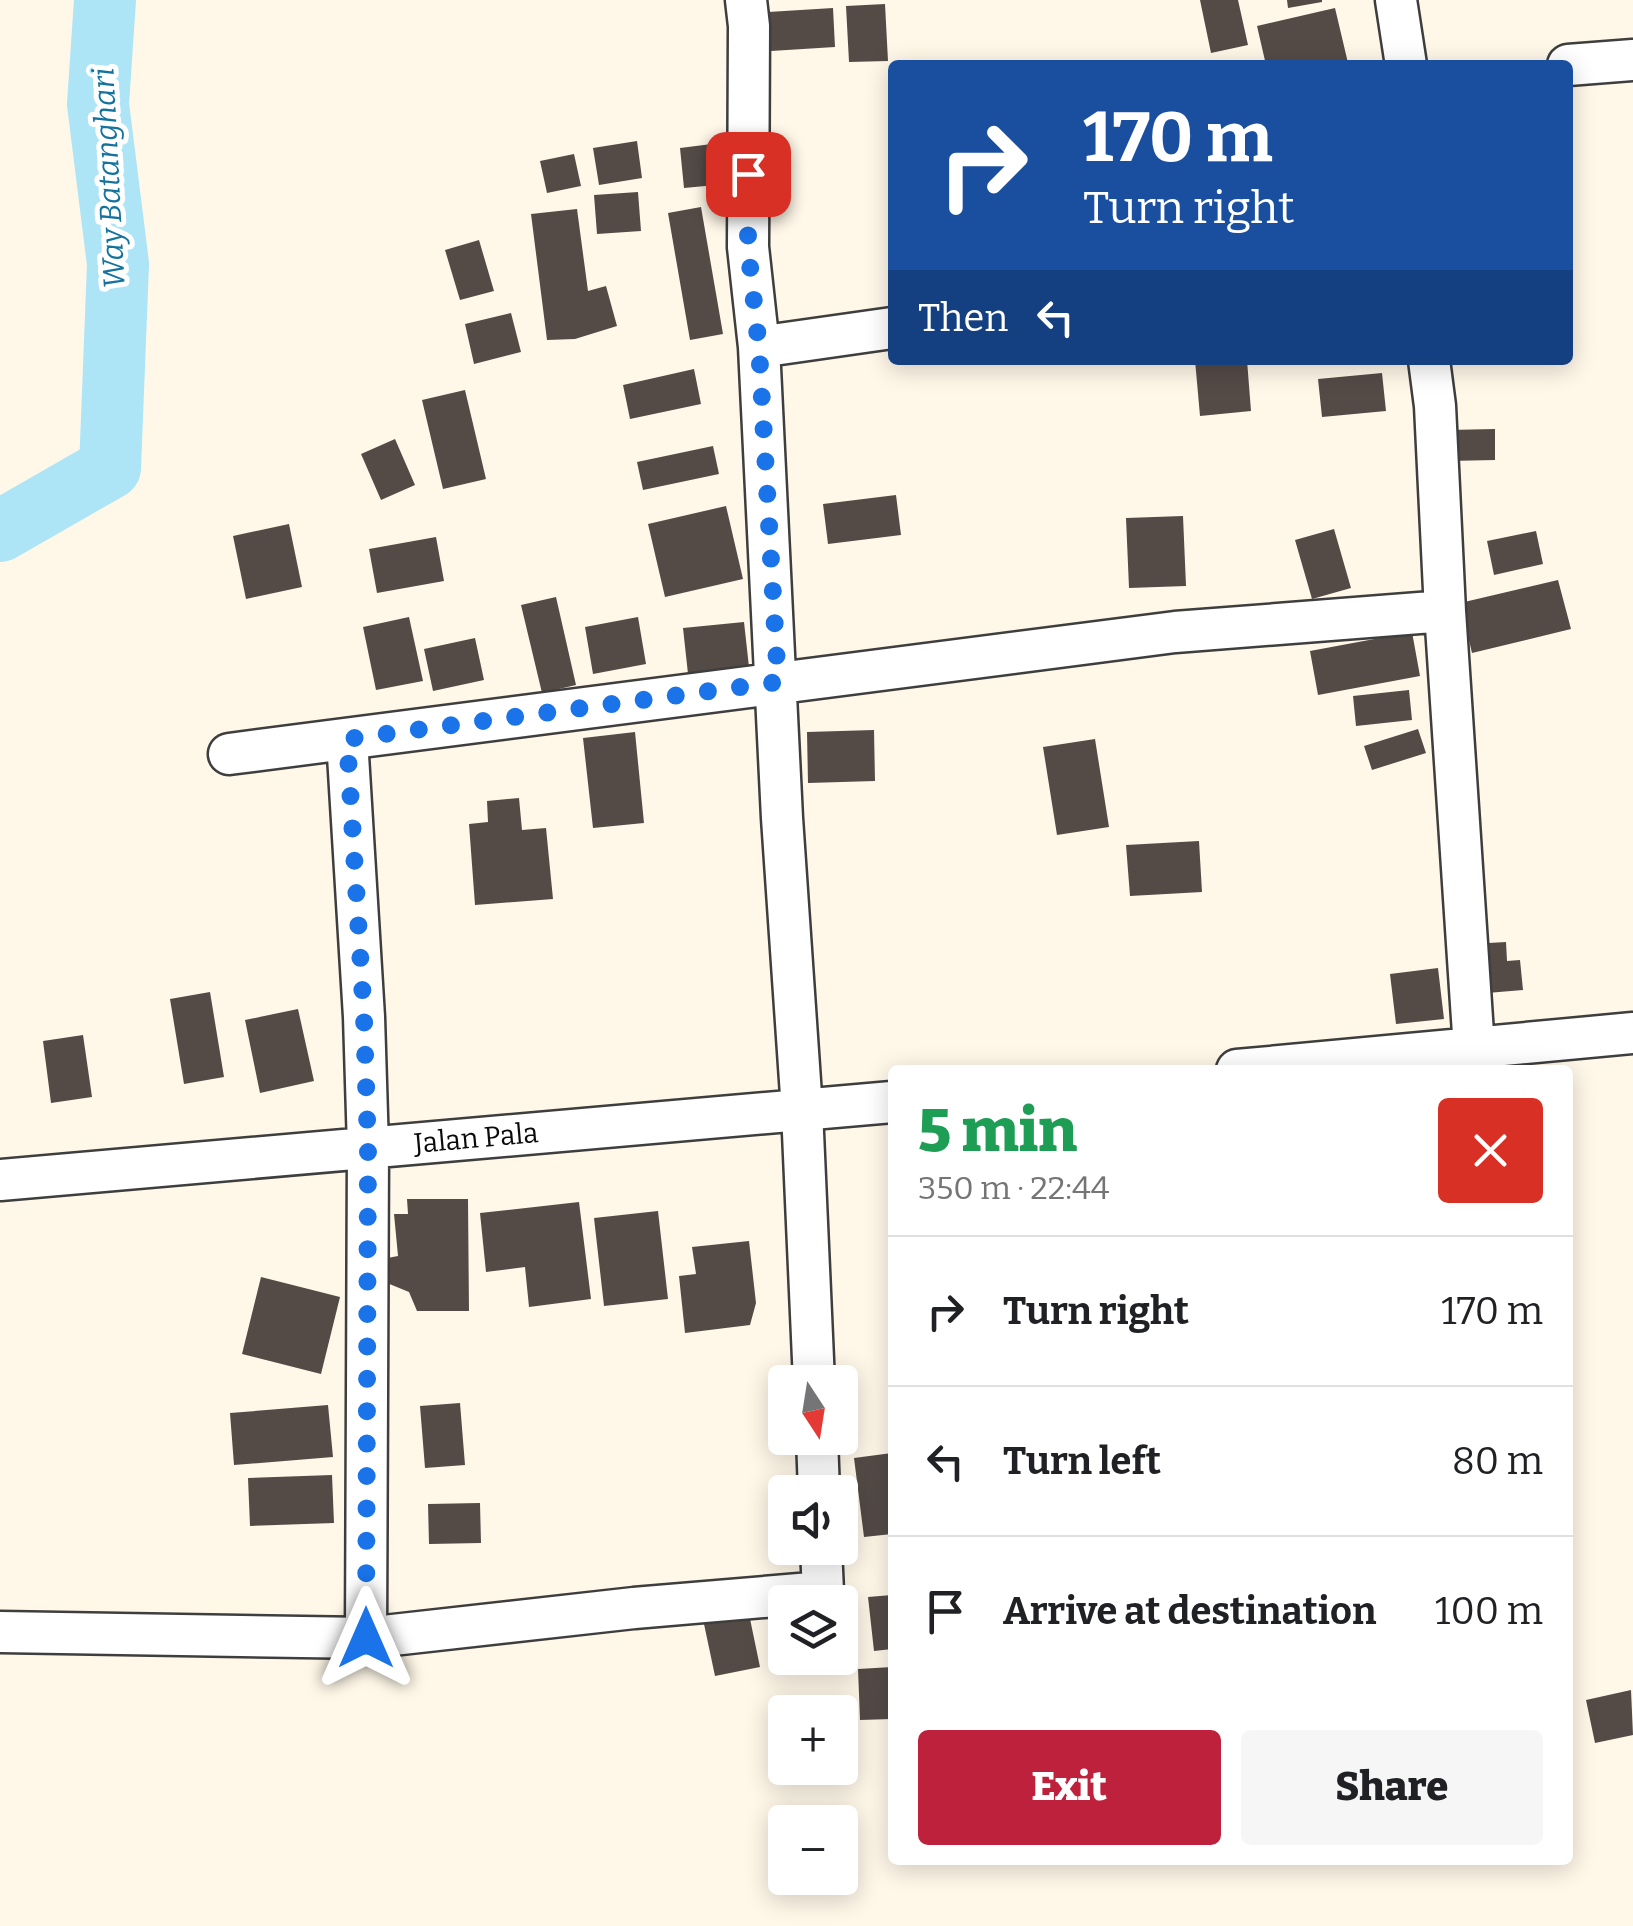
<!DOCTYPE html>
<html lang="en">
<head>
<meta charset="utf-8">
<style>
	:root { --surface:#fff; --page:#f6f6f6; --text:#202124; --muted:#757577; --line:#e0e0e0; --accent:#bd213c }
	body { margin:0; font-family:Bitter,serif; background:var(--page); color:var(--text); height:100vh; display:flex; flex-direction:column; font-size:38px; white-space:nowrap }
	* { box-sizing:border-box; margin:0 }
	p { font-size:32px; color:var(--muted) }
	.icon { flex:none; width:55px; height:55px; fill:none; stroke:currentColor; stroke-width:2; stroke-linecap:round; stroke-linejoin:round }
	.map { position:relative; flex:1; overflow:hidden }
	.panel { position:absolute; left:888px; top:1065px; width:685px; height:800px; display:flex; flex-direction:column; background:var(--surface); border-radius:10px; box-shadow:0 5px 25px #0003 }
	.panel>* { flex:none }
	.top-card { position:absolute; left:888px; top:60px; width:685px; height:305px; border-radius:10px; box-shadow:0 5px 25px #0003; background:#1a4fa0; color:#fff; overflow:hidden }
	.needle { width:65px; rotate:168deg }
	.buttons { position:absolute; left:768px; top:1365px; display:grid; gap:20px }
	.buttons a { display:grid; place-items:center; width:90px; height:90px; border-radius:10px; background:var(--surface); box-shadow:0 5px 25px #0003; font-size:50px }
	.pin { position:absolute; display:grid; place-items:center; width:85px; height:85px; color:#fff; margin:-42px; border-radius:20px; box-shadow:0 5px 15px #0006 }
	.me { position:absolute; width:110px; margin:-55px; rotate:0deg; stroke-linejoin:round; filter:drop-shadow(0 0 8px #0008) }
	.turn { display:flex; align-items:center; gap:35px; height:210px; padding:0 30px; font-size:45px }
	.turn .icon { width:130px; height:130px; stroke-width:2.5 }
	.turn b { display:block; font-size:70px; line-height:85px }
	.then { display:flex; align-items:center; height:95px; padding:0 30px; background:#0003; gap:20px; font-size:38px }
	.round { display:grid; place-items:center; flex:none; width:105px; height:105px; border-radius:10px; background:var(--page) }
	.headline { display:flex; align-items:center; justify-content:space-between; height:170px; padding:0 30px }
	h1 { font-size:60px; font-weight:800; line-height:75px; color:#1e9e55 }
	.button { display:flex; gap:20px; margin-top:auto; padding:20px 30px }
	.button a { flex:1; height:115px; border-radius:10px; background:var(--accent); color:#fff; font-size:40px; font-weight:800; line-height:115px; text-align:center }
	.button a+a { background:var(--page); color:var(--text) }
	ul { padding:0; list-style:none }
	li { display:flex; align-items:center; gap:30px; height:150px; padding:0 30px; border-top:2px solid var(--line) }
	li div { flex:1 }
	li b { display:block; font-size:38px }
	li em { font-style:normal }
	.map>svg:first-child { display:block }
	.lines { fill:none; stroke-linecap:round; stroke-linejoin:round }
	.river { stroke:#ade5f7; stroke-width:62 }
	.building { fill:#544b47 }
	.minor-casing { stroke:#3e3e3e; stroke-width:45 }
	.minor { stroke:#fff; stroke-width:40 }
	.route { stroke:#1a73e8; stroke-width:18; stroke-dasharray:0 32.4 }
	.labels { text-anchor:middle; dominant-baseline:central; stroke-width:10; stroke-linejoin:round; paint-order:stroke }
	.street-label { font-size:28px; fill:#0b0b0b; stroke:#fff }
	.water-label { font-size:30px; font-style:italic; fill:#13739e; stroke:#fff }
</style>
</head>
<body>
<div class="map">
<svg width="1633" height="1926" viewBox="0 0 1633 1926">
	<rect width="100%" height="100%" fill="#fff8e9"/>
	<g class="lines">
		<!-- river -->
		<path class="river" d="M 0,531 L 110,468 L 118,264 L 98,104 L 105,0"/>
	</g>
	<!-- building -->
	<path class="building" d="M 1200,0 L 1238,0 L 1248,45 L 1211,53 Z
		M 1287,0 L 1322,0 L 1322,2 L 1288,8 Z
		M 885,4 L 888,61 L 849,62 L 846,6 Z
		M 833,8 L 835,47 L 771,51 L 768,12 Z
		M 1335,8 L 1348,63 L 1266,65 L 1257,26 Z
		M 637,141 L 642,178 L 599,185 L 593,148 Z
		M 712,144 L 716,185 L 684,188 L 680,148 Z
		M 574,154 L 581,186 L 547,193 L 540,161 Z
		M 638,192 L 641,231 L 597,234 L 594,195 Z
		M 701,207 L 723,334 L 690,340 L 668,213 Z
		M 577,209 L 588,291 L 606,286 L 617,326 L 575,339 L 547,340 L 531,214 Z
		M 479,240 L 494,291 L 460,300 L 445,250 Z
		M 511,313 L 521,352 L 474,364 L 465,324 Z
		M 1195,360 L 1247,360 L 1251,411 L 1200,416 Z
		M 694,369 L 701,404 L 630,419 L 623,385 Z
		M 1382,373 L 1386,411 L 1322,417 L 1318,379 Z
		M 465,390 L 486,479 L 443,489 L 422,400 Z
		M 1495,429 L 1495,460 L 1449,461 L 1448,430 Z
		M 395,439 L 415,485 L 381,500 L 361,454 Z
		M 713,446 L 719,474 L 643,490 L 637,462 Z
		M 896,495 L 901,535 L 828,544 L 823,504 Z
		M 726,506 L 743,579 L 665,597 L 648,524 Z
		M 1183,516 L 1186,586 L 1129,588 L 1126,518 Z
		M 289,524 L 302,587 L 246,599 L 233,536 Z
		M 1334,529 L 1351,588 L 1312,599 L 1295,540 Z
		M 1536,531 L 1543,564 L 1494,575 L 1487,541 Z
		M 436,537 L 444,581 L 377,593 L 369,549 Z
		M 1558,580 L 1571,629 L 1472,653 L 1460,603 Z
		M 556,597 L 576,685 L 542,693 L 521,605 Z
		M 409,617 L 423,681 L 376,690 L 363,627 Z
		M 638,617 L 646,664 L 593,674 L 585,627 Z
		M 744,622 L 749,667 L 688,674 L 683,628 Z
		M 1412,632 L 1420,676 L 1318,695 L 1310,651 Z
		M 475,638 L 484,680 L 433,691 L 424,649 Z
		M 1409,690 L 1412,720 L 1356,726 L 1353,696 Z
		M 1418,729 L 1426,753 L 1372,770 L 1364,746 Z
		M 874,730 L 875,781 L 808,783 L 807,732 Z
		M 635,732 L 644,823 L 593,828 L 583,738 Z
		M 1095,739 L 1109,827 L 1057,835 L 1043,747 Z
		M 519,798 L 522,830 L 546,828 L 553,899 L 475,905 L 469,824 L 488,822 L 487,801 Z
		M 1199,841 L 1202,892 L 1130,896 L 1126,845 Z
		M 1506,942 L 1507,961 L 1520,960 L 1523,990 L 1475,994 L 1471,944 Z
		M 1438,968 L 1444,1019 L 1396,1024 L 1390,974 Z
		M 210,992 L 224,1077 L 184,1084 L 170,999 Z
		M 298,1009 L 314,1081 L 260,1093 L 245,1020 Z
		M 83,1035 L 92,1097 L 51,1103 L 43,1041 Z
		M 407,1199 L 468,1199 L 469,1311 L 417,1311 L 409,1292 L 387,1283 L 382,1259 L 398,1256 L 394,1214 L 408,1214 Z
		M 579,1202 L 591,1299 L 529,1307 L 525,1267 L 486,1272 L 480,1213 Z
		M 658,1211 L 668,1299 L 604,1306 L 594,1218 Z
		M 749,1241 L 756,1303 L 750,1325 L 685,1333 L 679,1276 L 696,1274 L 692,1247 Z
		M 261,1277 L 340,1297 L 321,1374 L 242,1354 Z
		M 460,1403 L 465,1465 L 425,1468 L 420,1406 Z
		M 328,1405 L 333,1457 L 234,1465 L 230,1413 Z
		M 892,1453 L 892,1534 L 864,1537 L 854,1458 Z
		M 332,1475 L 334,1523 L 250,1526 L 248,1478 Z
		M 480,1503 L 481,1543 L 429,1544 L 428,1504 Z
		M 892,1595 L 892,1649 L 874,1651 L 868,1597 Z
		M 749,1614 L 760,1667 L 715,1676 L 704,1624 Z
		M 892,1667 L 892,1719 L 860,1720 L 858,1669 Z
		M 1631,1690 L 1633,1735 L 1595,1743 L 1586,1700 Z"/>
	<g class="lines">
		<!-- minor casing -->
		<g class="minor-casing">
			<path id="minor" d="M 746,0 L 749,26 L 748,247 L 759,347 L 782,818 L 802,1110 L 814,1382
				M 1396,0 L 1406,65
				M 1568,65 L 1633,60
				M 759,347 L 892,328
				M 1429,360 L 1435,406 L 1445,611 L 1474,1049
				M 347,739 L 364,1017 L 368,1148 L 366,1638
				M 229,754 L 1175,632 L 1445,611
				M 1237,1070 L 1633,1033
				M 0,1180 L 892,1102
				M 817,1438 L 819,1492
				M 0,1632 L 366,1638 L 634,1608 L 823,1592 L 821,1548"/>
		</g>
		<!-- minor -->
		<use href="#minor" class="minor"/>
	</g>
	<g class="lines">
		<!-- route -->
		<path class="route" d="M 366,1638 L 368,1148 L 364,1017 L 347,739 L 778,682 L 759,348 L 748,247 L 748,174"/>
	</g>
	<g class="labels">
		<!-- street labels -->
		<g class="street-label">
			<text transform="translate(476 1138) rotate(-5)">Jalan Pala</text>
		</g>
		<!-- water labels -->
		<g class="water-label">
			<text transform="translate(109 178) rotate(-93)">Way Batanghari</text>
		</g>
	</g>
</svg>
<div class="buttons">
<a><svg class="needle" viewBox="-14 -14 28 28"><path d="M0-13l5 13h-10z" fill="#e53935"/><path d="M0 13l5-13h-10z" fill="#757577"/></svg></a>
<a><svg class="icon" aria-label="sound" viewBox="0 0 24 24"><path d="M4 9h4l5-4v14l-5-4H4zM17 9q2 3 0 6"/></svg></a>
<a><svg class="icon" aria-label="layers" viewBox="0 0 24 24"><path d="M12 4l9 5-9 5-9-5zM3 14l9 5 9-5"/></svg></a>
<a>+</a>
<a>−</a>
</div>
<div class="pin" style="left:748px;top:174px;background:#d93025"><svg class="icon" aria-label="arrive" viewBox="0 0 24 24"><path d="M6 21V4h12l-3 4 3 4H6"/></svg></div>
<svg class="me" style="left:366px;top:1638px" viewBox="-20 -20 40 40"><path d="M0-17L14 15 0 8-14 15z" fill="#1a73e8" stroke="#fff" stroke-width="4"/></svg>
<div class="top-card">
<div class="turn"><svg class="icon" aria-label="right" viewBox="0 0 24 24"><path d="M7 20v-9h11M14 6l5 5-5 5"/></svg><div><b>170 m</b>Turn right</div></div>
<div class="then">Then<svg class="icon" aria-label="left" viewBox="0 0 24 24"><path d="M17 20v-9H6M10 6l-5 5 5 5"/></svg></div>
</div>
<section class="panel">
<div class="headline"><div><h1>5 min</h1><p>350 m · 22:44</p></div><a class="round" style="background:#d93025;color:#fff"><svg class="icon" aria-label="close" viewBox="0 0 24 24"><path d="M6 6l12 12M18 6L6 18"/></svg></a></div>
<ul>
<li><svg class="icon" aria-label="right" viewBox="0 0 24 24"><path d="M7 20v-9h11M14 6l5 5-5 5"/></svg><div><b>Turn right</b></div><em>170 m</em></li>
<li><svg class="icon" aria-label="left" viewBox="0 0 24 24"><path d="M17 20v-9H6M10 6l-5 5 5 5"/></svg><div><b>Turn left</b></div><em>80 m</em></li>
<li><svg class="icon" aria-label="arrive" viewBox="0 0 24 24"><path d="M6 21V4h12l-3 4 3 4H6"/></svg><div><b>Arrive at destination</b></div><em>100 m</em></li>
</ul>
<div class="button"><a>Exit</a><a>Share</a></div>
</section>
</div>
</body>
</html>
